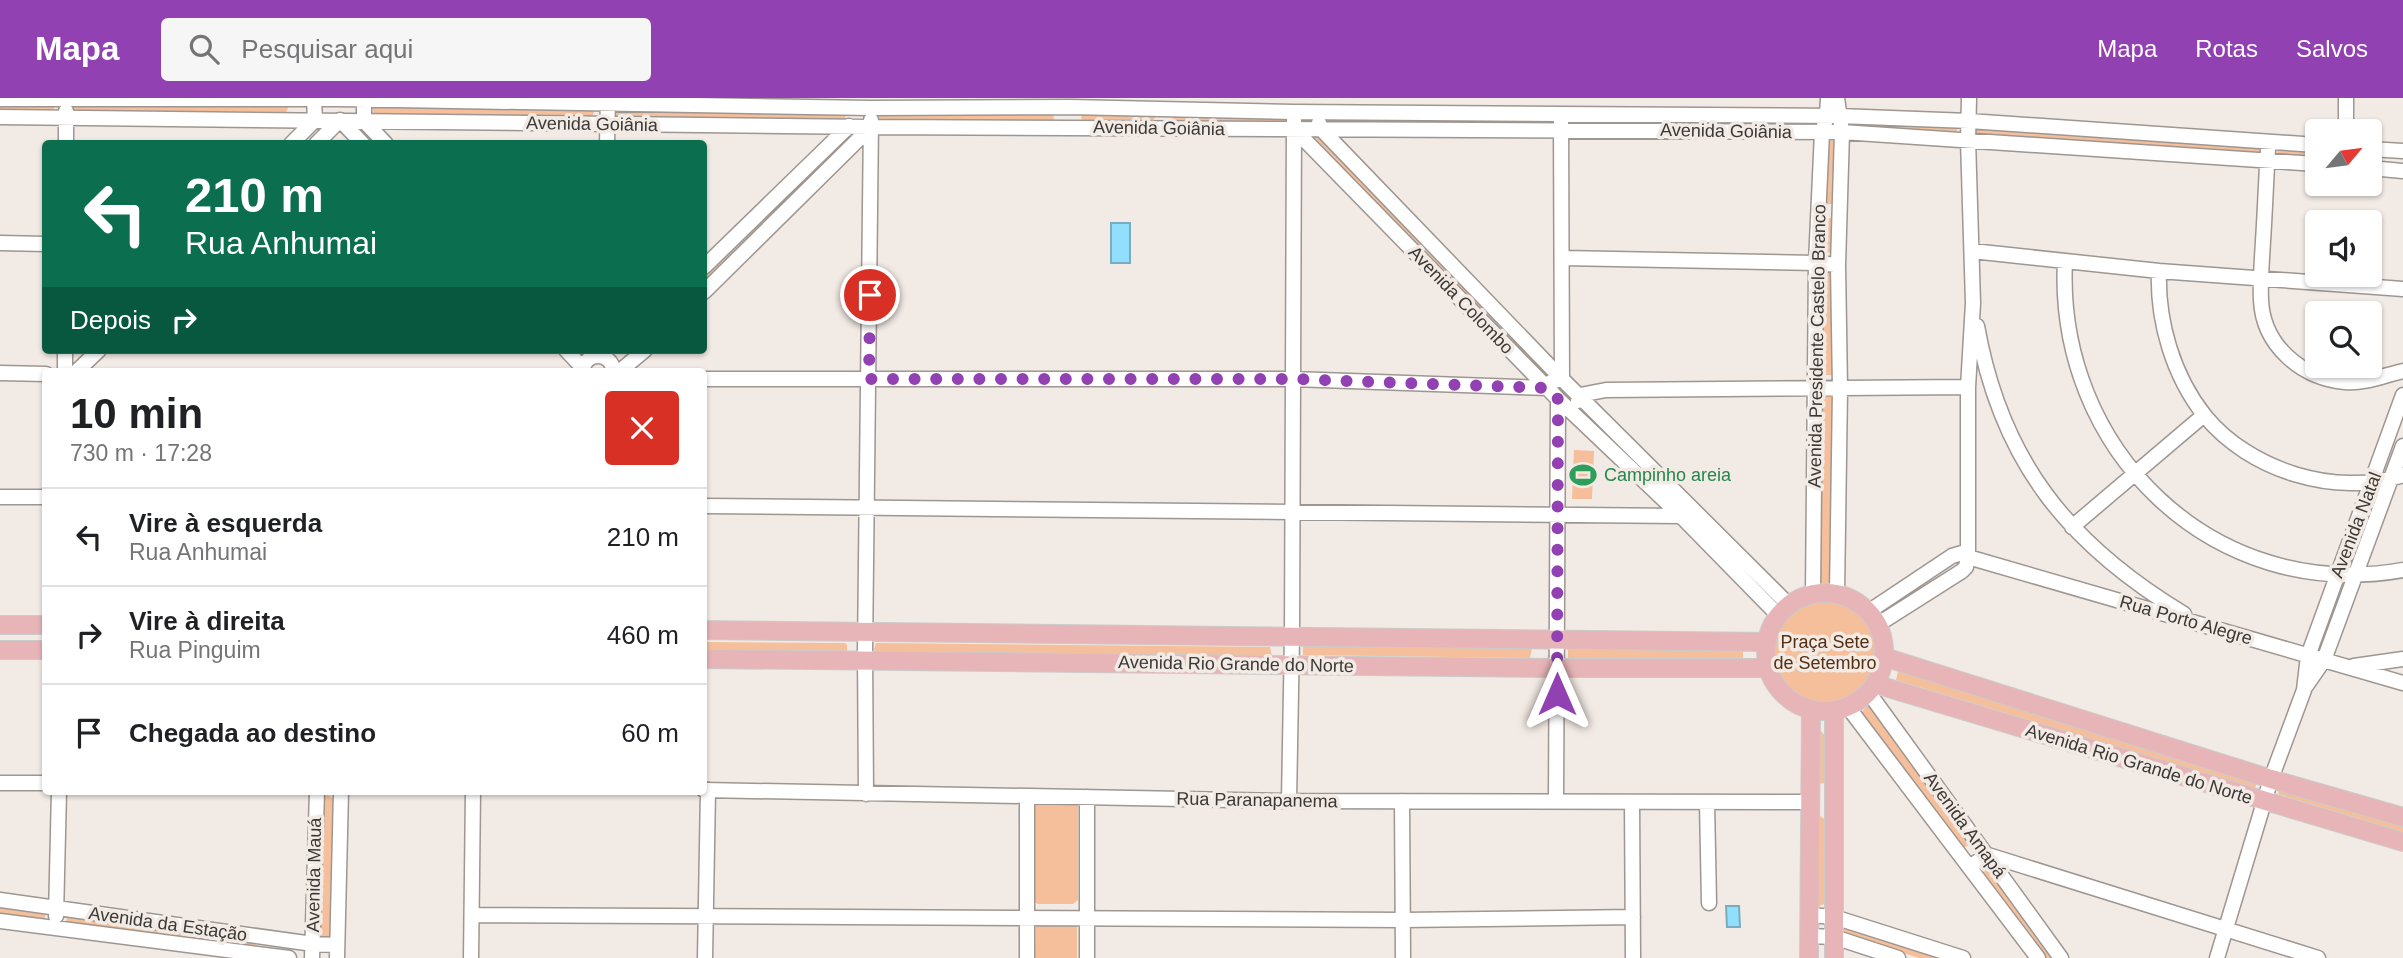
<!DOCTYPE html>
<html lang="pt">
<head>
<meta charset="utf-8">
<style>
	:root { --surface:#fff; --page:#f6f6f6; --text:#202124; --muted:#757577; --line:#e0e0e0; --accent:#9141b1 }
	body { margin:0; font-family:Helvetica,sans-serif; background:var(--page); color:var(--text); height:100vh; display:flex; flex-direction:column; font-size:26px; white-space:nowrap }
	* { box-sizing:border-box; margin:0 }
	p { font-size:23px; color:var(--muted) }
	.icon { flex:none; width:38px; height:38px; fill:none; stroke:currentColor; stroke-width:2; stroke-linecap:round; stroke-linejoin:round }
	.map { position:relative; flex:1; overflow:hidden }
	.drawer { position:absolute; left:42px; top:270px; width:665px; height:427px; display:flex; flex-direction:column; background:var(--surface); border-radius:7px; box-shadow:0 2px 5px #0004 }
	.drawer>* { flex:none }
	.top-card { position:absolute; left:42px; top:42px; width:665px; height:214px; border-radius:7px; box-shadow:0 2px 5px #0004; background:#0b6e4f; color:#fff; overflow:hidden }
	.needle { width:46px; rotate:61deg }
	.controls { position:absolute; left:2305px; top:21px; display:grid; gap:14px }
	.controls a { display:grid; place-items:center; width:77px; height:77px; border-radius:7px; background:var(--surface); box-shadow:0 2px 5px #0004; font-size:35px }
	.pin { position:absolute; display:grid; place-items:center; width:60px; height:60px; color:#fff; margin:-30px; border:4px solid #fff; border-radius:50%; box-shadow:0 2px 7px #0007 }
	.me { position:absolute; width:77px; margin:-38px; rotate:0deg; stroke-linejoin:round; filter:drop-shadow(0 0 5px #0008) }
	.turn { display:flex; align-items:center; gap:24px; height:147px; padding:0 28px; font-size:32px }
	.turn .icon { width:91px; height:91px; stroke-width:2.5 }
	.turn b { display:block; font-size:49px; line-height:60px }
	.then { display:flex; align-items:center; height:66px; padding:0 28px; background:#0003; gap:14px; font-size:26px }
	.round { display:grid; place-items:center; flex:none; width:74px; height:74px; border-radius:7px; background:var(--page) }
	.head { display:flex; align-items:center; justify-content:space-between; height:119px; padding:0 28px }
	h1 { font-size:42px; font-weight:700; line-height:52px }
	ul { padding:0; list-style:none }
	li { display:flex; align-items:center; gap:21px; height:98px; padding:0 28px; border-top:2px solid var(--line) }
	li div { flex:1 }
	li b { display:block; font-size:26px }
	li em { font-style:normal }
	header { display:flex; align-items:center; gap:42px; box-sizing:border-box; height:98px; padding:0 35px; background:var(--accent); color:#fff }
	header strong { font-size:33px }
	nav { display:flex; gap:38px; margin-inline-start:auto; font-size:24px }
	.search { width:490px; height:63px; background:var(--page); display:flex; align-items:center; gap:18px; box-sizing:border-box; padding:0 24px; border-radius:7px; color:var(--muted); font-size:26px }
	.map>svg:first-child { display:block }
	.green { fill:#f4bf9a }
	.water { fill:#92dffd; stroke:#78adc1; stroke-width:2 }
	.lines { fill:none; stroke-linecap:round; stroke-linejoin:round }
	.minor-casing { stroke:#9e9691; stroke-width:17 }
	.major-casing { stroke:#cccbcb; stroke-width:20 }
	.minor { stroke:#fff; stroke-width:14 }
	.major { stroke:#e7b5b8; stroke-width:18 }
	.route { stroke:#9141b1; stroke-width:12; stroke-dasharray:0 21.6 }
	.labels { text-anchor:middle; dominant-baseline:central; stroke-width:7; stroke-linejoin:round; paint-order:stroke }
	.street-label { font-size:18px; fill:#3b3836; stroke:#f2eae4 }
	.leisure-label { font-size:18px; fill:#27864d; stroke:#f2eae4; text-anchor:start }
	.park-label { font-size:18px; fill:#562f11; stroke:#f2eae4 }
</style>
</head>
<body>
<header>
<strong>Mapa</strong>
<div class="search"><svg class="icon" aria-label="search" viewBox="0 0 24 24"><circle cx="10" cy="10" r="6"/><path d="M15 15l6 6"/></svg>Pesquisar aqui</div>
<nav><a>Mapa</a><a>Rotas</a><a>Salvos</a></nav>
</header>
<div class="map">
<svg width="2403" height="860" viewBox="0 0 2403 860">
	<rect width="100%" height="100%" fill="#f2eae4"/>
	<!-- green -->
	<path class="green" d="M 0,5 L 54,7 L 55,9 L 52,12 L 0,12 Z
		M 74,6 L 288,7 L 288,10 L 286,14 L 74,12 Z
		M 374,8 L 592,11 L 594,15 L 591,20 L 374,15 L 372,10 Z
		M 612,12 L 845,15 L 846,17 L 844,22 L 615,20 L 612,18 Z
		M 1053,15 L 1054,22 L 1052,24 L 882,24 L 879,20 L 880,17 Z
		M 1084,15 L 1153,17 L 1155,19 L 1152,25 L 1082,24 L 1081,18 Z
		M 1172,17 L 1284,21 L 1283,25 L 1172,25 Z
		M 1322,18 L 1549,20 L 1549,27 L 1325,26 Z
		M 1568,21 L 1812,23 L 1812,28 L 1569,27 Z
		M 1846,24 L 1957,27 L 1957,34 L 1846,31 Z
		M 1975,27 L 2262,46 L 2262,56 L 1974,37 Z
		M 1318,37 L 1548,272 L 1543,276 L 1313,41 Z
		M 844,40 L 848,42 L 704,185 L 704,175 Z
		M 1824,43 L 1835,43 L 1835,106 L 1823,106 Z
		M 2278,47 L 2317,50 L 2317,61 L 2277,58 Z
		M 1824,120 L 1834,120 L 1835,154 L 1825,155 Z
		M 1821,172 L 1831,172 L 1832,277 L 1822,277 Z
		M 1821,296 L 1835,296 L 1832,491 L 1819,490 Z
		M 1574,352 L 1594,353 L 1592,401 L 1572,401 Z
		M1774 554a51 51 0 1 1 102 0a51 51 0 1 1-102 0Z
		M 704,544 L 845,545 L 847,547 L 847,555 L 704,557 Z
		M 876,545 L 1270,549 L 1272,558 L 877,556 L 874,551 Z
		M 1303,545 L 1532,550 L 1530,560 L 1303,557 Z
		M 1568,549 L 1743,551 L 1743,562 L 1568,560 Z
		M 1898,573 L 2258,681 L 2255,690 L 1896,582 Z
		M 1867,608 L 1873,608 L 1971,746 L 1961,751 L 1861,615 Z
		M 1818,633 L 1821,633 L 1826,639 L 1826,685 L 1817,686 Z
		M 2280,687 L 2403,725 L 2403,734 L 2278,696 Z
		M 328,697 L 334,701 L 331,836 L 330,840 L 319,840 L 323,699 Z
		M 1036,701 L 1078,703 L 1078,802 L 1073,806 L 1038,806 L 1033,803 L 1033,706 Z
		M 1820,718 L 1826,722 L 1827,805 L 1819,808 L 1815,805 L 1816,719 Z
		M 1985,766 L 2059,860 L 2041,860 L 1979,772 Z
		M 0,809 L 46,815 L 44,823 L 0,817 Z
		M 67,819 L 256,843 L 255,851 L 66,826 Z
		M 1036,823 L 1077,827 L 1077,860 L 1035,860 Z
		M 1845,829 L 1941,860 L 1919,860 L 1843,836 Z"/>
	<!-- water -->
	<path class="water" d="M 1111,125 L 1130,125 L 1130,165 L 1111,165 Z
		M 1726,808 L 1739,808 L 1740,829 L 1727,829 Z"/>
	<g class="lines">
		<!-- minor casing -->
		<g class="minor-casing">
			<path id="minor" d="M 1969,0 L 1968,42 L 1973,205 L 1968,289 L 1968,459 L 2403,585
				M 0,1 L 339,1 L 871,10 L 1070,9 L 1293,14 L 1839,18 L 1969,23 L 2317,47
				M 364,2 L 364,23 L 386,46
				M 0,19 L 871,29 L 1842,34 L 2317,66
				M 340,22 L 363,46
				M 1319,25 L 1321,31 L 1562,281 L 1789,507
				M 1295,32 L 1558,301 L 1681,418 L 1779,518
				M 2346,33 L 2346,0
				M 66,46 L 66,13
				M 291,46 L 315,22 L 314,1
				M 316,46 L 340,22
				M 607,46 L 608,0
				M 2370,51 L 2403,53
				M 2268,52 C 2266,82 2265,113 2263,143 C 2262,162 2260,183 2261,202 C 2263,248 2302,280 2345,284 C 2364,286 2385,277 2403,273
				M 2370,70 L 2403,73
				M 0,145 L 46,146
				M 1972,153 L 2159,173 L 2403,191
				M 1563,160 L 1816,165 L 1838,167
				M 2065,163 C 2055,351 2213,506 2403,472
				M 704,169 L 849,28
				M 2159,173 C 2157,223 2173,278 2205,318 C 2249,372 2336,400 2403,377
				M 704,194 L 871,29
				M 1977,228 C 2001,363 2068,446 2184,516
				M 566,252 L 582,269
				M 65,273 L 65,252
				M 77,273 L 99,252
				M 582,273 C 586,253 610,253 614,273
				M 620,273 L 645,252
				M 0,275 L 46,276
				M 704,281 L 1293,281 L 1548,290 L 1551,284 L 1562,281 L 1561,24
				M 1578,303 L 1580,297 L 1606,292 L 1968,289
				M 0,399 L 46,399
				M 704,408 L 1681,418
				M 2072,429 L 2204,317
				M 1837,496 L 1840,291 L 1838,167 L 1842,34 L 1837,0
				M 1813,497 L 1816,165 L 1822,34 L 1827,18 L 1828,0
				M 1868,514 L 1952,458 L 1962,455 L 1968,459 L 1966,469 L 1962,473 L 1877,527
				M 2354,568 L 2403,561
				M 2306,588 L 2324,562 L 2403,348
				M 1869,595 L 2061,860
				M 1848,609 L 2038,860
				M 0,685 L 46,685
				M 704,692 L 1289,703 L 1811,704
				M 866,696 L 865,554 L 871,22
				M 1289,703 L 1292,538 L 1294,22
				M 1402,703 L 1403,860
				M 1556,703 L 1558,301
				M 1632,704 L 1633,860
				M 1707,704 L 1709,805
				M 1969,769 L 1988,757 L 2318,860
				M 0,802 L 313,846 L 337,847
				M 472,817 L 1403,822 L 1633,819
				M 1810,817 L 1834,819 L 1963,860
				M 56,818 L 59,693
				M 0,823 L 289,860
				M 1809,838 L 1834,839 L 1898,860
				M 312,860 L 317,693
				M 337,860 L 341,693
				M 471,860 L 473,693
				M 705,860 L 708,692
				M 1027,860 L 1027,699
				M 1087,860 L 1087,699
				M 2217,860 L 2271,681 L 2304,592 L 2308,558 L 2403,297"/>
		</g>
		<!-- major casing -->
		<g class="major-casing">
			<path id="major" d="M1766 554a59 59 0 1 1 118 0a59 59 0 1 1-118 0Z
				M 0,527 L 46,527
				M 704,532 L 1767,544
				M 0,552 L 46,552
				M 1884,559 L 2271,681 L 2403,719
				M 704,561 L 1557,570 L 1768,570
				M 1875,586 L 2403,744
				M 1809,860 L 1811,612
				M 1834,860 L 1834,613"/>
		</g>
		<!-- minor -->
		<use href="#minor" class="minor"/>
		<!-- major -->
		<use href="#major" class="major"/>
	</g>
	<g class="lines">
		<!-- route -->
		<path class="route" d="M 870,197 L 869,281 L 1293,281 L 1548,290 L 1558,301 L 1557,596"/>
	</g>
	<!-- icons -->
	<defs>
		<g id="stadium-bare" transform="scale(2.1)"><path d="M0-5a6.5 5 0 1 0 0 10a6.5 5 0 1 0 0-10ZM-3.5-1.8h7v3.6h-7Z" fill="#2e9e5b" stroke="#f2eae4" stroke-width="2.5" paint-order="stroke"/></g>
	</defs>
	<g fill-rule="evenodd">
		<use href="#stadium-bare" x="1583" y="377"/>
	</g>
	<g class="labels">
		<!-- street labels -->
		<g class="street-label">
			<text transform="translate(592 26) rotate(1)">Avenida Goiânia</text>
			<text transform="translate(1159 30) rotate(1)">Avenida Goiânia</text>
			<text transform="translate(1726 33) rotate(1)">Avenida Goiânia</text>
			<text transform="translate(1461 202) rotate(46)">Avenida Colombo</text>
			<text transform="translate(1817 248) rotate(-89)">Avenida Presidente Castelo Branco</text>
			<text transform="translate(2356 427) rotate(-69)">Avenida Natal</text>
			<text transform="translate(2186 522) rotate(16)">Rua Porto Alegre</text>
			<text transform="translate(1236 566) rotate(1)">Avenida Rio Grande do Norte</text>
			<text transform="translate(2139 666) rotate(17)">Avenida Rio Grande do Norte</text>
			<text transform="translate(1257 702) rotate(1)">Rua Paranapanema</text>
			<text transform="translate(1965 727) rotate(54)">Avenida Amapá</text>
			<text transform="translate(314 777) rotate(-89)">Avenida Mauá</text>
			<text transform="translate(168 826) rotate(8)">Avenida da Estação</text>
		</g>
		<!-- leisure labels -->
		<g class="leisure-label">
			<text x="1604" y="377">Campinho areia</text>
		</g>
		<!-- park labels -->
		<g class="park-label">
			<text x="1825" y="544">Praça Sete<tspan x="1825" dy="21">de Setembro</tspan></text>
		</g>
	</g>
</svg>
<div class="controls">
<a><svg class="needle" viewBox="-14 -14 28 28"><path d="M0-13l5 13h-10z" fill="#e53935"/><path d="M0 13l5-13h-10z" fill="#757577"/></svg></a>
<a><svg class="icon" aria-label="sound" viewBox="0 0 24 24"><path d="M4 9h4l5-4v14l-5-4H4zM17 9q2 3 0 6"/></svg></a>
<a><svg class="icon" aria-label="search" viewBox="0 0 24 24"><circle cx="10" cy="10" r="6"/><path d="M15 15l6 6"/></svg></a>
</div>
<div class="pin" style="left:870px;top:197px;background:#d93025"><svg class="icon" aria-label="arrive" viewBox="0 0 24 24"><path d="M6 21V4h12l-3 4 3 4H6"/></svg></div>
<svg class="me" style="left:1557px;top:596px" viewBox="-20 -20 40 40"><path d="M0-17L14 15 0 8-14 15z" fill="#9141b1" stroke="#fff" stroke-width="4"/></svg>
<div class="top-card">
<div class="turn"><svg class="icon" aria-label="left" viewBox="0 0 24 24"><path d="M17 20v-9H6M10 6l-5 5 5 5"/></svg><div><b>210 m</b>Rua Anhumai</div></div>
<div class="then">Depois<svg class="icon" aria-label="right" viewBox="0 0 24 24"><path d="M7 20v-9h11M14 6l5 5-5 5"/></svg></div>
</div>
<section class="drawer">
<div class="head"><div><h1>10 min</h1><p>730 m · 17:28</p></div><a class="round" style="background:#d93025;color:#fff"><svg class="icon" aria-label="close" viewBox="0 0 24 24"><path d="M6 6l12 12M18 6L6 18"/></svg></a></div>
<ul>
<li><svg class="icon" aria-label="left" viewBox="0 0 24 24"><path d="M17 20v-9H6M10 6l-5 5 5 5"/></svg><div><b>Vire à esquerda</b><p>Rua Anhumai</p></div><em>210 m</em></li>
<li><svg class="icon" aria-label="right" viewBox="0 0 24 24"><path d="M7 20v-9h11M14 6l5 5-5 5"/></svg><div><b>Vire à direita</b><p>Rua Pinguim</p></div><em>460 m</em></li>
<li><svg class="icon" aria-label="arrive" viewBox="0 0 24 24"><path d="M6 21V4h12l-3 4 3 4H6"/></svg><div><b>Chegada ao destino</b></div><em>60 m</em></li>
</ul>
</section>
</div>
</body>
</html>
